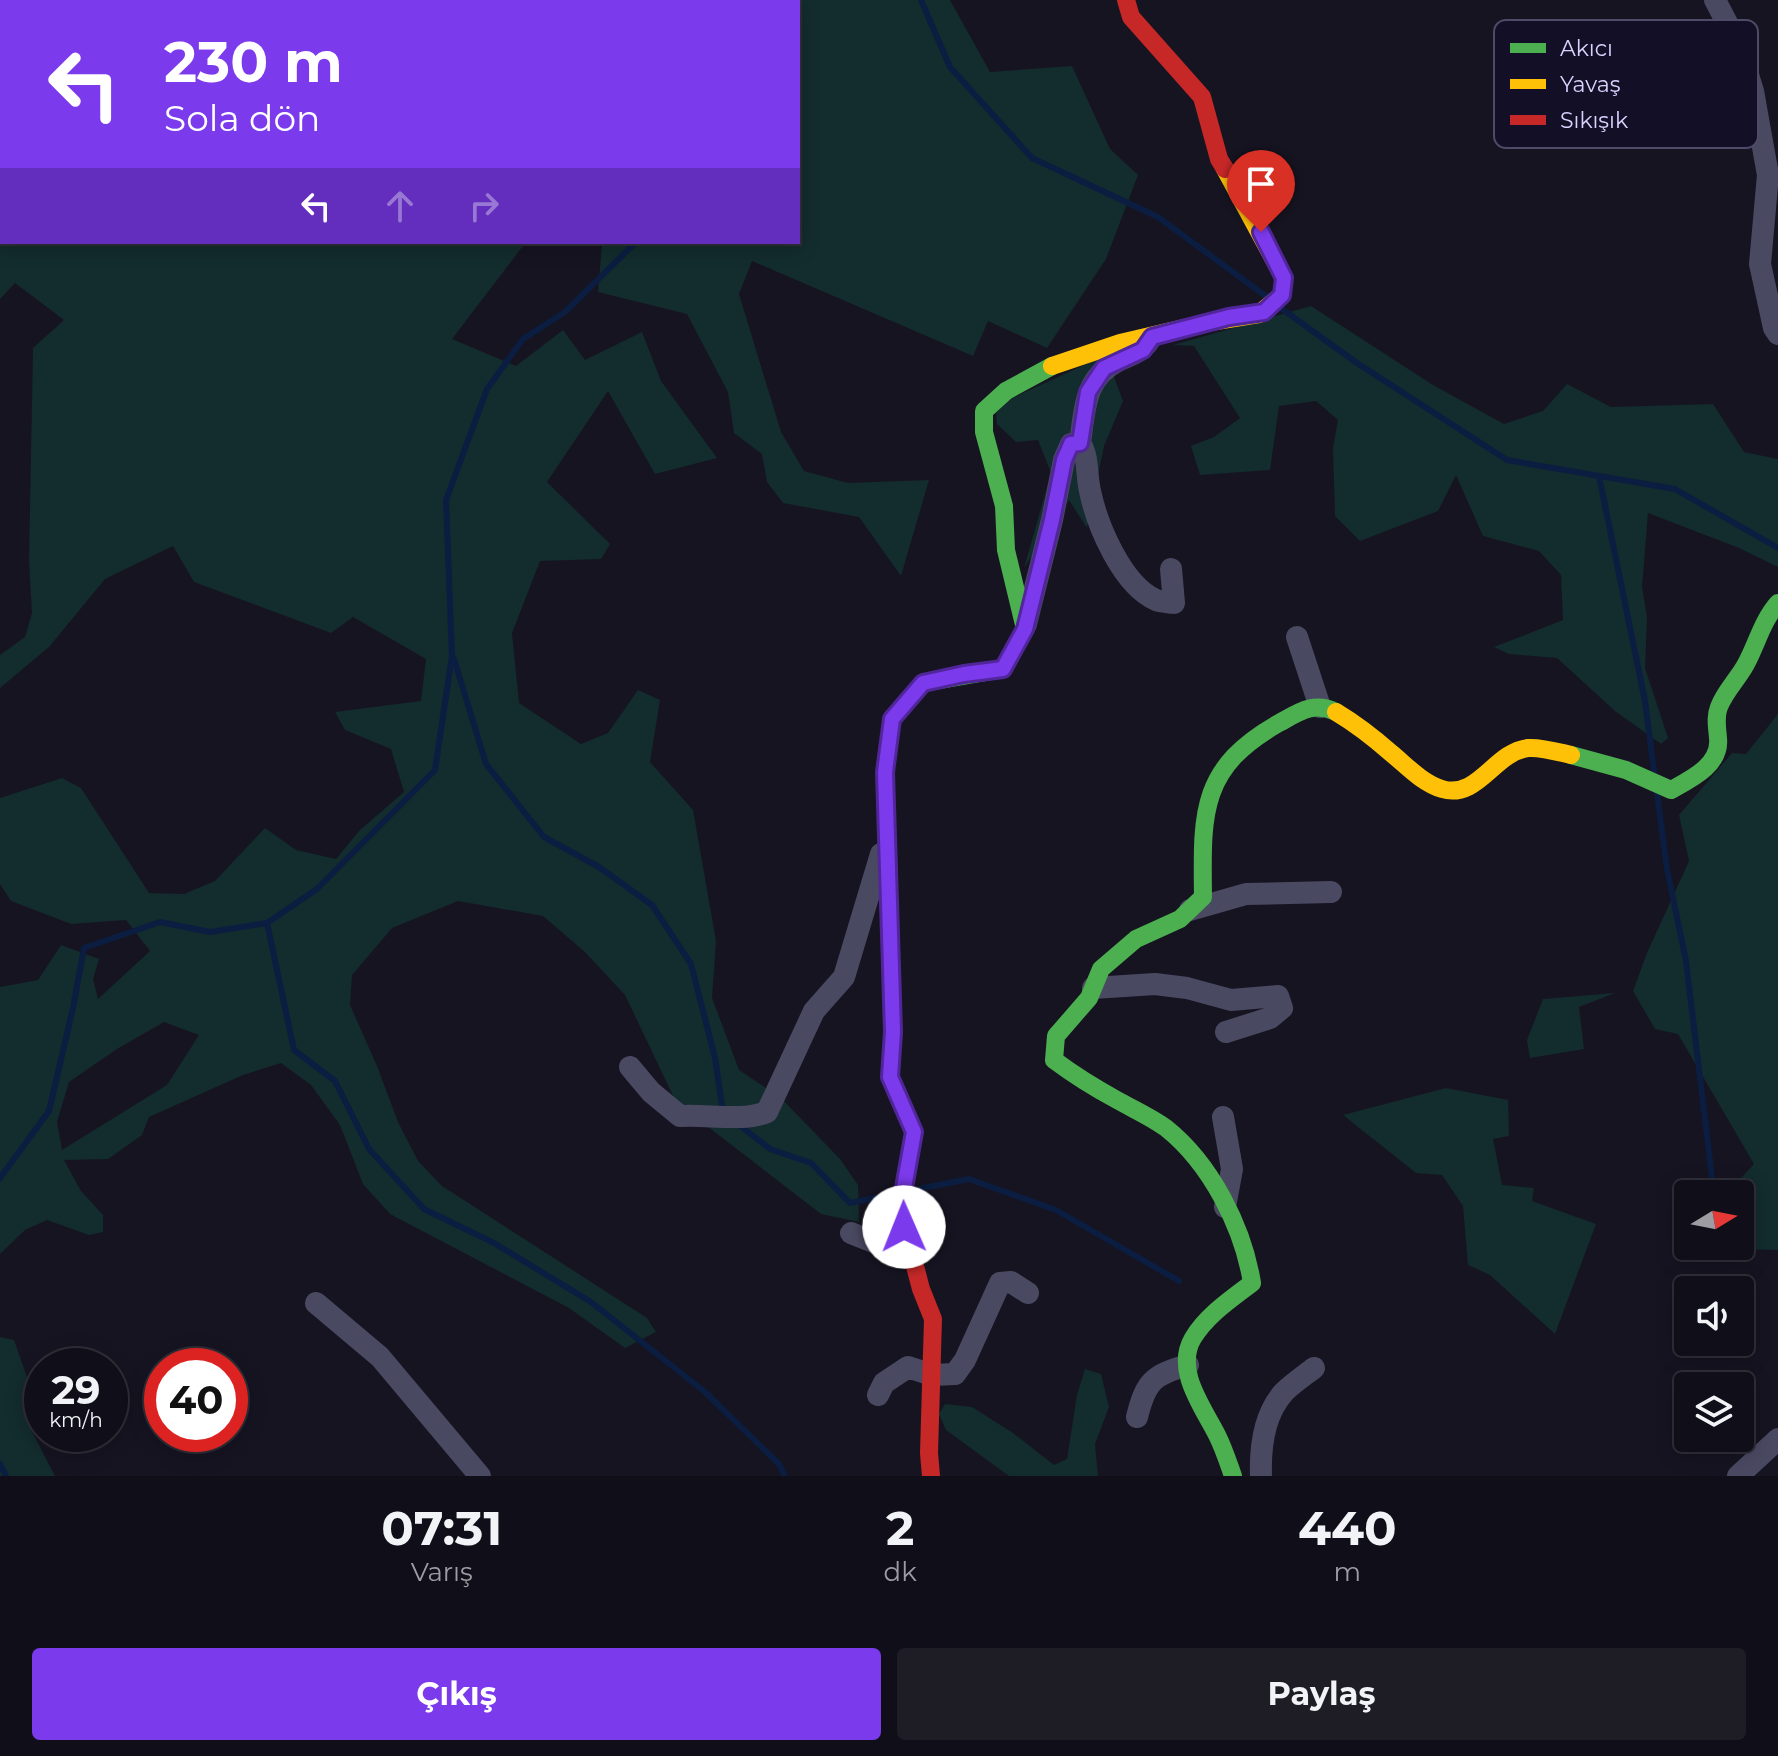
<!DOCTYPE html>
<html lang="tr">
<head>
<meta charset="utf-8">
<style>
	:root { --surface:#100f19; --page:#1e1d26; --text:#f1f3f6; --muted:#9c9ca2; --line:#302f38; --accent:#7c3aed }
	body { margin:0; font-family:Montserrat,sans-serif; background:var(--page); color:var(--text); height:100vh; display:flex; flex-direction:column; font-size:30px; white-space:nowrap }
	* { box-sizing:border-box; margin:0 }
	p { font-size:26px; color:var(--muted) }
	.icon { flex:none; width:44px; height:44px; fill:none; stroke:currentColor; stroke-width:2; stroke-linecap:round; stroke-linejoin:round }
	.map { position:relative; height:1476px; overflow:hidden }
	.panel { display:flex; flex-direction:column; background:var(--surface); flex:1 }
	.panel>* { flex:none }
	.guide { position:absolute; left:0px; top:0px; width:800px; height:244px; box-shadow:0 4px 20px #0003,0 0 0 2px var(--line); background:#7c3aed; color:#fff; overflow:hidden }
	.needle { width:52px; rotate:80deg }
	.tools { position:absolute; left:1674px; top:1180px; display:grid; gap:16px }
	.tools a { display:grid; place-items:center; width:80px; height:80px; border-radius:8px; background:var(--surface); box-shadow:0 4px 20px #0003,0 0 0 2px var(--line); font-size:40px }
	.speed { position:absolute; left:24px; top:1348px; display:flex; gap:16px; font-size:40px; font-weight:700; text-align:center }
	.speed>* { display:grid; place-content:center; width:104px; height:104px; border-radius:50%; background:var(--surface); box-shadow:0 4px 20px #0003,0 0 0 2px var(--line); line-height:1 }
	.speed small { font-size:20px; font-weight:400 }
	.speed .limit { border:12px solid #d22; background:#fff; color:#111 }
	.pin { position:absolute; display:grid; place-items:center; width:68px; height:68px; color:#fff; margin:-82px -34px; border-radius:50% 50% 50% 0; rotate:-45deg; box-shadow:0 0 8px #0007 }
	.pin .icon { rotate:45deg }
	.me { position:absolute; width:88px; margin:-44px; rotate:359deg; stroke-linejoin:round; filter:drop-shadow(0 0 6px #0008) }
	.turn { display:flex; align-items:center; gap:28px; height:168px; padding:0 32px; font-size:36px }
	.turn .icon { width:104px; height:104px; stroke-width:2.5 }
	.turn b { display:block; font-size:56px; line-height:68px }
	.lanes { display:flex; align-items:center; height:76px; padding:0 32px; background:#0003; justify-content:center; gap:40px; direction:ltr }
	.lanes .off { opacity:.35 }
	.eta { display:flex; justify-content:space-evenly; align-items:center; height:136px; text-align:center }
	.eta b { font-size:48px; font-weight:700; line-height:56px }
	.primary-button { display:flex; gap:16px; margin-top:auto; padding:16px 32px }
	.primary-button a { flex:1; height:92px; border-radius:8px; background:var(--accent); color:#fff; font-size:32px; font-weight:700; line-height:92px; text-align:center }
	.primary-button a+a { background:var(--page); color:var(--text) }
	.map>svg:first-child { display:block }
	.green { fill:#132c2d; fill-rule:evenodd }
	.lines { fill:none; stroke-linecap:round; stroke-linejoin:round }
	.stream { stroke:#0b1e41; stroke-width:6 }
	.street { stroke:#4a4962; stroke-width:22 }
	.fast { stroke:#4caf50; stroke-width:18 }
	.slow { stroke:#ffc107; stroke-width:18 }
	.jam { stroke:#c62828; stroke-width:18 }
	.route-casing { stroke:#51269a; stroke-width:20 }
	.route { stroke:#7c3aed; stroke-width:14 }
	.key { fill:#130f26; stroke:#4e4a67; stroke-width:2 }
	.key-label { font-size:22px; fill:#d9d4ff }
</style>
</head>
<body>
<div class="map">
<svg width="1778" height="1476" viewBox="0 0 1778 1476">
	<rect width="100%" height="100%" fill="#161421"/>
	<!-- green -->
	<path class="green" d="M 0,0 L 99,2 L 2,2 L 2,242 L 526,242 L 452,339 L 516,366 L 563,330 L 585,360 L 642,332 L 661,381 L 717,458 L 655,474 L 608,391 L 547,482 L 610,544 L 601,559 L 540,561 L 512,633 L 519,703 L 581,744 L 608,733 L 638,690 L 660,700 L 650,762 L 693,810 L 716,941 L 712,998 L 739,1070 L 781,1098 L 840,1159 L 858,1185 L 859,1222 L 821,1214 L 676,1102 L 625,995 L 585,952 L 543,916 L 458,901 L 392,928 L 352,975 L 350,1005 L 377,1066 L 398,1122 L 418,1161 L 442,1186 L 647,1318 L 656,1332 L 625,1348 L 569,1308 L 390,1214 L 363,1184 L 340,1125 L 311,1085 L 281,1063 L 243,1075 L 149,1117 L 142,1135 L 108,1159 L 64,1160 L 81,1191 L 103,1215 L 103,1232 L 89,1235 L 47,1220 L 25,1230 L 0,1254 L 0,987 L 38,980 L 61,945 L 99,959 L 93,979 L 98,999 L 150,951 L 126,920 L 71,924 L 11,901 L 0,884 L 0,798 L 62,778 L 81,788 L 149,893 L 184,894 L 215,881 L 265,828 L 296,850 L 336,859 L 360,830 L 404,792 L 391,749 L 345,730 L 335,712 L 421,701 L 426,659 L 353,617 L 331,633 L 194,582 L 173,546 L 105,579 L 49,647 L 0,688 L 0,655 L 25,637 L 32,613 L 29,561 L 33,348 L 64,320 L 15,283 L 0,299 ZM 164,1022 L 199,1035 L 167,1085 L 62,1150 L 57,1122 L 69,1082 L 117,1049 Z
		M 162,0 L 591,0 L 593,2 L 162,2 Z
		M 779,0 L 950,0 L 990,72 L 1072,66 L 1110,149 L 1138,175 L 1106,259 L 1047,348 L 988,321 L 973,356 L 752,261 L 739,294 L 781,432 L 804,471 L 848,483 L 929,480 L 901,576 L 859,517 L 783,503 L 767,482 L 762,454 L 734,433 L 728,392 L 687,314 L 598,292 L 602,245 L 600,242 L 798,242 L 798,2 Z
		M 1311,306 L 1433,385 L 1504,424 L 1543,411 L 1567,384 L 1611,407 L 1713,404 L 1744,452 L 1778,459 L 1778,567 L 1739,548 L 1648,513 L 1642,587 L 1647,617 L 1645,668 L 1668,738 L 1661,744 L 1615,711 L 1557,658 L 1509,654 L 1494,647 L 1563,620 L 1561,575 L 1539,551 L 1483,536 L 1456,475 L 1438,511 L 1360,541 L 1335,516 L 1333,448 L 1338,420 L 1316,401 L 1279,406 L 1270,470 L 1200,475 L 1191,446 L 1214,437 L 1240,418 L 1194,346 L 1173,345 Z
		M 1106,355 L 1123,401 L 1104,446 L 1087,528 L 1069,500 L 1024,568 L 1051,473 L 1038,440 L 1016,442 L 997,424 L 996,413 L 1008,400 Z
		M 1778,714 L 1778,1250 L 1691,1248 L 1691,1246 L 1740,1246 L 1740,1194 L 1726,1194 L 1754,1164 L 1678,1034 L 1655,1029 L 1633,991 L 1647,953 L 1689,861 L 1679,815 L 1732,753 L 1746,754 Z
		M 1615,993 L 1579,1007 L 1584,1049 L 1530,1058 L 1527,1040 L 1543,999 Z
		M 1446,1088 L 1508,1100 L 1509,1136 L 1493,1139 L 1502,1185 L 1534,1188 L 1532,1201 L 1596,1224 L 1555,1334 L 1490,1275 L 1468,1265 L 1463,1206 L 1442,1175 L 1416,1173 L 1343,1115 Z
		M 0,1337 L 14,1340 L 28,1380 L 28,1424 L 55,1476 L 0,1476 Z
		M 1085,1369 L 1101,1374 L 1109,1407 L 1095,1444 L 1098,1476 L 1009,1476 L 946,1430 L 939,1414 L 945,1404 L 972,1407 L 1013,1433 L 1054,1465 L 1067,1459 L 1077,1395 Z"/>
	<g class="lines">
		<!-- stream -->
		<path class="stream" d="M 921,0 L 950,67 L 1032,158 L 1158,217 L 1267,297
			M 746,2 L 747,0
			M 0,67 L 2,67
			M 1282,309 L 1357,363 L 1507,460 L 1675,489 L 1778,548
			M 1599,476 L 1645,701 L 1654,771
			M 454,659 L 486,764 L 544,837 L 599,867 L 652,905 L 691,964 L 715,1058 L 723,1112
			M 1657,794 L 1667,869 L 1686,961 L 1713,1186
			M 267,923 L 294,1050 L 335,1081 L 369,1149 L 424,1209 L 494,1243 L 591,1302 L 705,1392 L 779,1464 L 785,1476
			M 738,1124 L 770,1149 L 811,1163 L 850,1203 L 894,1194
			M 0,1178 L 49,1111 L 73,1008 L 84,948 L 160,922 L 210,932 L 267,923 L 317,889 L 435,770 L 452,656 L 446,500 L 487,389 L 523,339 L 565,312 L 636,242
			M 913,1190 L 969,1179 L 1056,1210 L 1179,1281
			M 0,1464 L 6,1476"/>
		<!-- street -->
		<path class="street" d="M 1715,0 L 1739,46 L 1753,91 L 1768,175 L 1760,264 L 1774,328 L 1778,334
			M 1080,443 C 1085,409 1084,378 1118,361 C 1130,355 1141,353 1149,341
			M 1026,624 L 1052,520 L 1064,460 L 1071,444 L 1080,443 C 1089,457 1086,474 1090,491 C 1097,525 1122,585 1156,600 C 1161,602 1168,602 1174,603 L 1171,569
			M 1297,637 L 1320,707
			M 1190,910 L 1246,894 L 1331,892
			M 1093,988 L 1155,984 L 1187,988 L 1231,1000 L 1278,996 L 1282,1008 L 1270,1018 L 1226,1032
			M 630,1067 L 651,1092 L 680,1116 C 707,1114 743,1122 767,1112 L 814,1011 L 844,977 L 881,854
			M 1223,1117 L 1232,1169 L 1225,1207
			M 851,1233 L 876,1243 L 908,1243
			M 316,1303 L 380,1357 L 480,1476
			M 878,1395 L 884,1383 L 908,1367 L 932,1375 L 955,1374 L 965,1360 L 1000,1283 L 1011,1282 L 1028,1293
			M 1137,1417 C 1146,1381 1153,1375 1188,1365
			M 1261,1476 C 1260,1447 1264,1414 1284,1392 C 1293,1383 1305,1375 1314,1368
			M 1738,1476 L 1778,1439"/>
		<!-- fast -->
		<path class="fast" d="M 1571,755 L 1626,770 L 1671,790 C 1691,779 1721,765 1718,738 C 1717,726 1715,717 1719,707 C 1725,691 1738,679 1746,664 C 1757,644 1762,621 1778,603
			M 888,863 L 885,772 L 892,719 L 923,683 L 1003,669 L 1025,629 L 1006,550 L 1004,506 L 984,432 L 984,411 L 1006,391 L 1052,366
			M 1233,1476 C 1228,1462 1224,1449 1217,1435 C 1203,1407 1174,1370 1193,1338 C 1207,1315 1231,1299 1252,1283 C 1243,1227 1211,1164 1166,1128 C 1151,1117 1133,1109 1117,1100 C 1095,1088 1074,1075 1054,1060 L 1056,1036 L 1089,998 L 1101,969 L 1136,939 L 1180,919 L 1203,897 C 1202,814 1199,768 1279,723 C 1299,712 1314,701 1336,712"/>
		<!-- slow -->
		<path class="slow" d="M 1052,366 L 1120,343 L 1210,322 L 1259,314 L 1282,295 L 1284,278 L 1225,169
			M 1336,712 C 1356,724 1374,738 1391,753 C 1407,766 1422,783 1442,789 C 1478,800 1494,752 1528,748 C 1541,747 1558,752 1571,755
			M 888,863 L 893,1032 L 890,1077 L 914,1132 L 900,1210 L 906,1232"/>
		<!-- jam -->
		<path class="jam" d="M 1126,0 L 1131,17 L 1202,97 L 1219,159 L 1225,169
			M 906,1232 L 921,1289 L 933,1319 L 929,1453 L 931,1476"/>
	</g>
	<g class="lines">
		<!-- route casing -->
		<g class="route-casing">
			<path id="route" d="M 904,1227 L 900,1210 L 914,1132 L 890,1077 L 893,1032 L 885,772 L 892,719 L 923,683 L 964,674 L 1003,669 L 1025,629 L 1052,520 L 1064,460 L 1071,444 L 1080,443 L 1088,392 L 1104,368 L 1143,350 L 1152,337 L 1229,317 L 1264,312 L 1282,295 L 1284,278 L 1261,232"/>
		</g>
		<!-- route -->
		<use href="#route" class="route"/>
	</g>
	<!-- legend -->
	<rect x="1494" y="20" width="264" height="128" rx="12" class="key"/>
	<rect x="1510" y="43" width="36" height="10" fill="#4caf50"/>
	<rect x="1510" y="79" width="36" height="10" fill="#ffc107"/>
	<rect x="1510" y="115" width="36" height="10" fill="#c62828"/>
	<g class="key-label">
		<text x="1560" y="56">Akıcı</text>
		<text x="1560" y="92">Yavaş</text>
		<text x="1560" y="128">Sıkışık</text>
	</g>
</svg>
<div class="tools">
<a><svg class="needle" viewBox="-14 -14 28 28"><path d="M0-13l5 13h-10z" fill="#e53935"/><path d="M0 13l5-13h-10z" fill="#9c9ca2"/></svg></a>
<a><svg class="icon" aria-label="sound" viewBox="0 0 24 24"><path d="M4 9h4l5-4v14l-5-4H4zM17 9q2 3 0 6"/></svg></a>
<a><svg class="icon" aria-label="layers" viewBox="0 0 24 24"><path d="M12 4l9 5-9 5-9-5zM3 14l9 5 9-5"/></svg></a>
</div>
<div class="speed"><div>29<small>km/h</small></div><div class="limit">40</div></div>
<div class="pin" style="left:1261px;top:232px;background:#d93025"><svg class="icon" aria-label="arrive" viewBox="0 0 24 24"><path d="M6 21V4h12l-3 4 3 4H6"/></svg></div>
<svg class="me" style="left:904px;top:1227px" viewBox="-20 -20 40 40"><circle r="19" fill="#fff"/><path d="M0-13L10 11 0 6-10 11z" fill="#7c3aed"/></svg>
<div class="guide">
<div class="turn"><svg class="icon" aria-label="left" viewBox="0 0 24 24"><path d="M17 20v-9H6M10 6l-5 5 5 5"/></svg><div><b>230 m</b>Sola dön</div></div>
<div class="lanes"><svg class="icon" aria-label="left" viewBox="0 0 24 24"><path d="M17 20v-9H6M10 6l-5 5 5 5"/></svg><svg class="icon off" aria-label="ahead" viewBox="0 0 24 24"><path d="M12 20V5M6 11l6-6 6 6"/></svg><svg class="icon off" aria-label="right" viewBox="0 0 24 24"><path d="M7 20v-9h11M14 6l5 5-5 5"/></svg></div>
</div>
</div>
<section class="panel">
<div class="eta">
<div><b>07:31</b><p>Varış</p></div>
<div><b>2</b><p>dk</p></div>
<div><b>440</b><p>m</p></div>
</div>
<div class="primary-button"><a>Çıkış</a><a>Paylaş</a></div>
</section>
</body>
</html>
